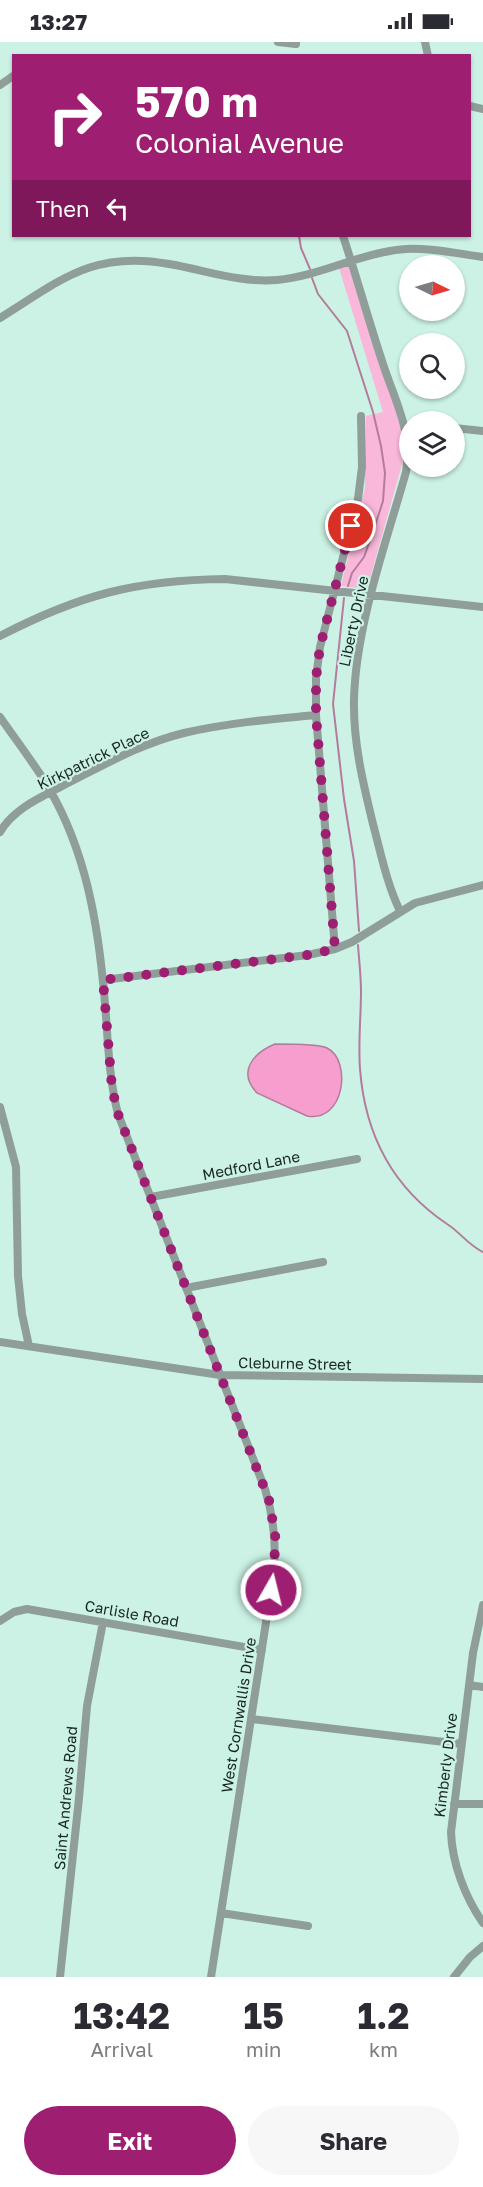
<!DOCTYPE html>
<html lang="en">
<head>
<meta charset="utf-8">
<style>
	:root { --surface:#fff; --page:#f7f7f7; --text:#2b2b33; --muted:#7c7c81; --accent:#9e1e71 }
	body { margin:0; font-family:"Golos Text",sans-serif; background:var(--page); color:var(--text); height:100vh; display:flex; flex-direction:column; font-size:22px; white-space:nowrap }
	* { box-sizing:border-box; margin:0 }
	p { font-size:20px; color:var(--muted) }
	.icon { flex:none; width:33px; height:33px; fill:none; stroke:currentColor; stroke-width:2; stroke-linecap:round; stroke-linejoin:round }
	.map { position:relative; height:1935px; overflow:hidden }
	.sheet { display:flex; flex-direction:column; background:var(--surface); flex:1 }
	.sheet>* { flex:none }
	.hud { position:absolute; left:12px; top:12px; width:459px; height:183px; border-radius:0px; box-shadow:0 2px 4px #0004; background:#9e1e71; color:#fff; overflow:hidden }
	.needle { width:39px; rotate:95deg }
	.buttons { position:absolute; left:399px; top:213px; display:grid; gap:12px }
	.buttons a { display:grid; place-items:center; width:66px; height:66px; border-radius:50%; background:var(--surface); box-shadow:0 2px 4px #0004; font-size:30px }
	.pin { position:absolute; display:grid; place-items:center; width:51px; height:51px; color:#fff; margin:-26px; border:3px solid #fff; border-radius:50%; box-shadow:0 2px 6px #0007 }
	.me { position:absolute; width:66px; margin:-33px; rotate:8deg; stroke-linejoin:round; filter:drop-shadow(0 0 4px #0008) }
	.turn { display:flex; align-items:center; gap:21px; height:126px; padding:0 24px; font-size:27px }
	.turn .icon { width:78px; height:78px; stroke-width:2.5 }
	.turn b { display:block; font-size:42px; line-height:51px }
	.then { display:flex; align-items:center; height:57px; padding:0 24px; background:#0003; gap:12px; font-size:22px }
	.eta { display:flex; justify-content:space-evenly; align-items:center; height:102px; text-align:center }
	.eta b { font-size:36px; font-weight:700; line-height:42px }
	.cta { display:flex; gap:12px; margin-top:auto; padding:12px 24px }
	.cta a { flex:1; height:69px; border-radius:36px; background:var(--accent); color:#fff; font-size:24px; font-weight:700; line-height:69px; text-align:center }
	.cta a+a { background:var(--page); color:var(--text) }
	.status { display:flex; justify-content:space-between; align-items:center; height:42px; padding:0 30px; background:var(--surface); direction:ltr }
	.status svg { height:16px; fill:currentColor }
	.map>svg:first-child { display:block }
	.green { fill:#f9b7d9 }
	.water { fill:#f69fce; stroke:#b47b9b; stroke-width:1.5 }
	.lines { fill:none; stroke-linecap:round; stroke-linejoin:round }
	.stream { stroke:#b47b9b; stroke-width:2 }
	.minor { stroke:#8f9e99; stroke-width:8 }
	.route { stroke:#9e1e71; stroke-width:10; stroke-dasharray:0 18 }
	.labels { text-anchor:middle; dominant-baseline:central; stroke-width:4.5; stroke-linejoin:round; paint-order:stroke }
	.street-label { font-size:15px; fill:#192723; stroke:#cbf2e5 }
</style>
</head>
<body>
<div class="status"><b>13:27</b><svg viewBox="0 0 49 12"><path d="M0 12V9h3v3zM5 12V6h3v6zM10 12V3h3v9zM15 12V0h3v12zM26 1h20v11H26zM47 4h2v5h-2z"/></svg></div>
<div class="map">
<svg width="483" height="1935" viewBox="0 0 483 1935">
	<rect width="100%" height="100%" fill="#cbf2e5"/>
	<!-- green -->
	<path class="green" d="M 348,223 L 403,387 L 404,415 L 367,547 L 341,544 L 365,446 L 366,374 L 383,370 L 339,226 Z"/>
	<!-- water -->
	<path class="water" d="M 275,1002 C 285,1002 319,1002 327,1006 C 352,1018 345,1081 307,1074 L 257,1051 C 237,1030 253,1011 275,1002 Z"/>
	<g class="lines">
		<!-- stream -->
		<path class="stream" d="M 299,194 L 301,206 L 310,227
			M 312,236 L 318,252 L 347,289 L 373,370 L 381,404 L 385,431 L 383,459 L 372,493 L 364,515 L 352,531 L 348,544
			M 344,556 L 333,662 L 344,757 L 354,819 L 359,889
			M 358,903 C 359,918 361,934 361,949 C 361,975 358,1001 360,1027 C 365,1093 392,1145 447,1182 C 460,1190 468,1203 483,1210"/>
		<!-- minor -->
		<path class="minor" d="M 278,0 L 296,2
			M 425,0 L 428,14
			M 0,43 L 13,34
			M 470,64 L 483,67
			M 343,194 C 357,236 369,280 383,322 C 396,362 412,387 406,430 C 386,501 356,583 354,657 C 353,700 363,741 373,782 C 381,812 387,842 400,869
			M 0,276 C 60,239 92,208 169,222 C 205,228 239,241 277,238 C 321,234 361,210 406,207 C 428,205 460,212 483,215
			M 454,386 L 483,389
			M 0,594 C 79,553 136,538 225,537 L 483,565
			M 0,675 C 14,695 29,715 42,735 C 82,797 96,869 103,940 C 108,984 107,1029 118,1072 L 265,1447 C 274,1476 277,1504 273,1535 L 211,1935
			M 0,790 C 14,766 42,755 66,742 C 104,723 142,701 184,691 C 227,681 272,677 316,673
			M 335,907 L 316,673 L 316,636 L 320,605 L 358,457 L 362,425 L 361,374
			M 103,938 L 308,913 L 335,907 L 352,900 L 415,861 L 483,843
			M 0,1065 L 16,1125 L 18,1234 L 22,1272 L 29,1304
			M 151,1155 L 357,1117
			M 186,1246 L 323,1220
			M 0,1300 L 220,1333 L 483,1337
			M 483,1563 L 473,1611 L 451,1790 C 452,1821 465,1855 483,1881
			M 0,1579 L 14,1570 L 27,1567 L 262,1608
			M 469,1643 L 483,1645
			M 252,1677 L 461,1702
			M 454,1762 L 483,1762
			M 221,1871 L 308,1884
			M 60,1935 L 79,1756 L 87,1664 L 103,1580
			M 454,1935 L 470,1915 L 483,1904"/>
	</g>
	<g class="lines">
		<!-- route -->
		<path class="route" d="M 271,1548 L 276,1499 L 269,1458 L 118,1072 L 112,1046 L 103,938 L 308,913 L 335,907 L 316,673 L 316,636 L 320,605 L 351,484"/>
	</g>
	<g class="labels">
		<!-- street labels -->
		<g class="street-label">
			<text transform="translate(353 579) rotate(-78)">Liberty Drive</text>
			<text transform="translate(93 716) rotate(-26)">Kirkpatrick Place</text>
			<text transform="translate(251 1123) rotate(-11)">Medford Lane</text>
			<text transform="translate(295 1321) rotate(1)">Cleburne Street</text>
			<text transform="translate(132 1571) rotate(10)">Carlisle Road</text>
			<text transform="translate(238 1673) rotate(-81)">West Cornwallis Drive</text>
			<text transform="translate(445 1723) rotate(-83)">Kimberly Drive</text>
			<text transform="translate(65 1756) rotate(-85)">Saint Andrews Road</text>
		</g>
	</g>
</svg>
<div class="buttons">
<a><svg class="needle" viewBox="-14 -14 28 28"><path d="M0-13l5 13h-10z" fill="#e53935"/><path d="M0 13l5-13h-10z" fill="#7c7c81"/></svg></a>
<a><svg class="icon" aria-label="search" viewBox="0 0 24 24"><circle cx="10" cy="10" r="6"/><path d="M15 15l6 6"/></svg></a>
<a><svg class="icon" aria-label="layers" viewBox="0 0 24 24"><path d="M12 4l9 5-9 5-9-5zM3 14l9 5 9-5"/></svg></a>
</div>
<div class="pin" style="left:351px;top:484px;background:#d93025"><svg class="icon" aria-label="arrive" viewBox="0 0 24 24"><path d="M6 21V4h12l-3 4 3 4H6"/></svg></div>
<svg class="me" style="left:271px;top:1548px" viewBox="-20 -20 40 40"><circle r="17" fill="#9e1e71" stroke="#fff" stroke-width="3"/><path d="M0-11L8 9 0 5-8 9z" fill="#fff"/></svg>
<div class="hud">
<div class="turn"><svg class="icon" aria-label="right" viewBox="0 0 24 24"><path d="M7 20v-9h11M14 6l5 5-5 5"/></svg><div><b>570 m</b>Colonial Avenue</div></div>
<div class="then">Then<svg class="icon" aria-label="left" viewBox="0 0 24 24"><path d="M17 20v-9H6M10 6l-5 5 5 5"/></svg></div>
</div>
</div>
<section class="sheet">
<div class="eta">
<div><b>13:42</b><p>Arrival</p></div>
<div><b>15</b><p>min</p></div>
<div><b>1.2</b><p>km</p></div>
</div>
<div class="cta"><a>Exit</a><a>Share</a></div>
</section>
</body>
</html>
